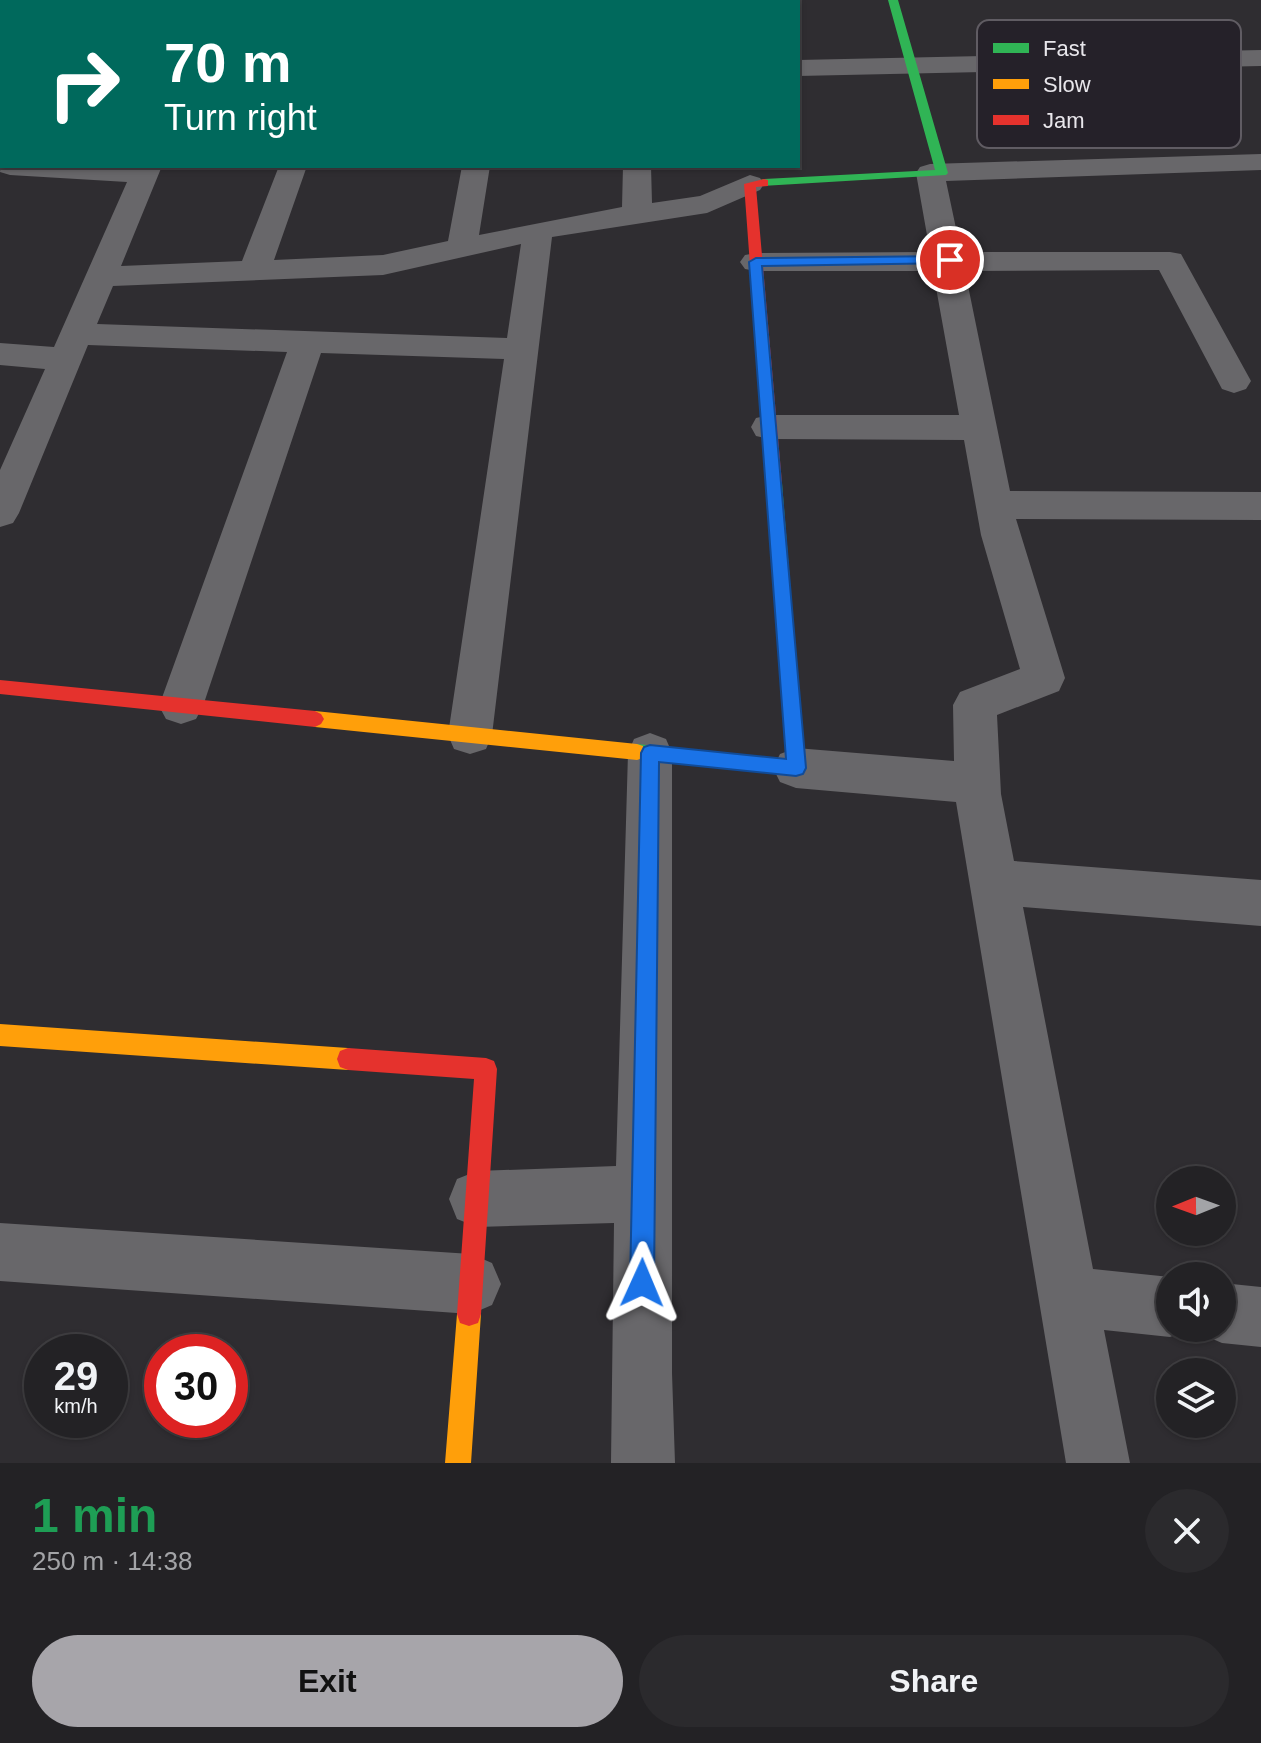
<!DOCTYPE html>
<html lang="en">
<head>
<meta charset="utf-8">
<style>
	:root { --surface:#232225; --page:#2b2a2d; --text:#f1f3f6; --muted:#a3a4a7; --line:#403f42; --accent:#a7a5aa }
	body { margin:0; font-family:Helvetica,sans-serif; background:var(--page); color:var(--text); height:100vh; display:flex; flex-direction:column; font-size:30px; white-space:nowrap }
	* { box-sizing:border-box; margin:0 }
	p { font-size:26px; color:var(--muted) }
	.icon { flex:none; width:44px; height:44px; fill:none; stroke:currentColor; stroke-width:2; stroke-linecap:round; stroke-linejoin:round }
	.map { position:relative; height:1463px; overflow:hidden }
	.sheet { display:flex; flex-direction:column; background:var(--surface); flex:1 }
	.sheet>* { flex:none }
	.banner { position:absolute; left:0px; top:0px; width:800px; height:168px; box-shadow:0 2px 6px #0004,0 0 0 2px var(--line); background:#00695c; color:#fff; overflow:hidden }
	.needle { width:52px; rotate:269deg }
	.buttons { position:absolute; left:1156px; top:1166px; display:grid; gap:16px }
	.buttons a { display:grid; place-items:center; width:80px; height:80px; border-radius:50%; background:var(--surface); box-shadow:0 2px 6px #0004,0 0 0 2px var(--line); font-size:40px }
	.speed { position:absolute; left:24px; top:1334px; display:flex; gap:16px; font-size:40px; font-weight:700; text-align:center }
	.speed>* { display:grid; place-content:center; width:104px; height:104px; border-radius:50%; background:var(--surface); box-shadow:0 2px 6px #0004,0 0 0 2px var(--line); line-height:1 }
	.speed small { font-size:20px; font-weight:400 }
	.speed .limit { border:12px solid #d22; background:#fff; color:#111 }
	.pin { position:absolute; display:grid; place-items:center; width:68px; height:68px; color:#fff; margin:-34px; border:4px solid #fff; border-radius:50%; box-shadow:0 2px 8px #0007 }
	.me { position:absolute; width:88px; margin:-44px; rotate:1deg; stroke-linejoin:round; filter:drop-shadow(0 0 6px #0008) }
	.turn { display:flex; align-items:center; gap:28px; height:168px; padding:0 32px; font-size:36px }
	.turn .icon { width:104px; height:104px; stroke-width:2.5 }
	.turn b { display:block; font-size:56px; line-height:68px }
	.round { display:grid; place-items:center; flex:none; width:84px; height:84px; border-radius:42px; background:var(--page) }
	.overview { display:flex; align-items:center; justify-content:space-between; height:136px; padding:0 32px }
	h1 { font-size:48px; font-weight:700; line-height:60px; color:#1e9e55 }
	.primary-button { display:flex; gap:16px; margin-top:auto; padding:16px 32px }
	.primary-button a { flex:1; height:92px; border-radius:48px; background:var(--accent); color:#111; font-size:32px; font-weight:700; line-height:92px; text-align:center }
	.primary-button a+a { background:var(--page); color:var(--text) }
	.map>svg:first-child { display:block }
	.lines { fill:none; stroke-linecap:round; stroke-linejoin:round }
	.street { fill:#68676a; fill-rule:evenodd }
	.fast { fill:#30b455; fill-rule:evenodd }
	.slow { fill:#ff9f0a; fill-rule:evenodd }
	.jam { fill:#e5322d; fill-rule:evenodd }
	.route { fill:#1a73e8; stroke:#114b97; stroke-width:2 }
	.key { fill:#252129; stroke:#605c63; stroke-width:2 }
	.key-label { font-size:22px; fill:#e8e6eb }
</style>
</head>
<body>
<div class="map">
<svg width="1261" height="1463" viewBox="0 0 1261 1463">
	<rect width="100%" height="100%" fill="#2f2d31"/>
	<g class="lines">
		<!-- street -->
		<path class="street" d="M 0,0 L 70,0 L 71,2 L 2,2 L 0,8 Z
			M 207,0 L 231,0 L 206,2 Z
			M 397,0 L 421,0 L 396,2 Z
			M 517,0 L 541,0 L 516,2 Z
			M 588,0 L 612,0 L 613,2 L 589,2 Z
			M 1261,50 L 1261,66 L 798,76 L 798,60 Z
			M 2,76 L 2,93 L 0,94 L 0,77 Z
			M 1261,154 L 1261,170 L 946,181 L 961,252 L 1170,252 L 1181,254 L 1251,381 L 1246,389 L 1234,393 L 1222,389 L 1159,270 L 965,271 L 1010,491 L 1261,492 L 1261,520 L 1016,519 L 1065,678 L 1059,691 L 997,715 L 1001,794 L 1014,861 L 1261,880 L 1261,926 L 1023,907 L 1093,1269 L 1170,1277 L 1170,1328 L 1191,1328 L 1170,1337 L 1104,1330 L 1130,1463 L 1066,1463 L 956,802 L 796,788 L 780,782 L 773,768 L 780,754 L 796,748 L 954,761 L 953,705 L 960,692 L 1020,669 L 981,535 L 964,440 L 769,439 L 756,436 L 751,427 L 756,418 L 769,415 L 959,415 L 933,271 L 756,271 L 745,269 L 740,262 L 745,255 L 756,253 L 930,252 L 916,173 L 920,167 L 930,164 Z
			M 2,159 L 2,166 L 162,166 L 121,266 L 242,261 L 279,166 L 307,166 L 274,260 L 383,255 L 448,241 L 462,166 L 490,166 L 479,235 L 622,207 L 623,166 L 651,166 L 652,203 L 700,196 L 750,175 L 760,178 L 764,184 L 760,190 L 707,213 L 552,237 L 492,735 L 486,749 L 470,754 L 454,749 L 448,735 L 504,359 L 321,353 L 203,706 L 196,719 L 181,724 L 166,719 L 159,706 L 287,352 L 88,345 L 19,513 L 13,523 L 0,527 L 0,470 L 45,369 L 0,365 L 0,343 L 54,347 L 127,182 L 10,175 L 0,172 ZM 521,244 L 507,338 L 97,324 L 113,286 L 383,275 Z
			M 650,733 L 666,739 L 672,753 L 672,1373 L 675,1463 L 611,1463 L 614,1223 L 477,1227 L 457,1219 L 449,1199 L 457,1179 L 477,1171 L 616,1166 L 628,753 L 634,739 Z
			M 0,1223 L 471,1254 L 492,1263 L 501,1284 L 492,1305 L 471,1314 L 0,1281 Z
			M 1222,1283 L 1261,1287 L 1261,1347 L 1222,1343 L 1201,1334 L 1198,1328 L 1222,1328 Z"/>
		<!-- fast -->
		<path class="fast" d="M 888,0 L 898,0 L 948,173 L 946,175 L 760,186 L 760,180 L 764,179 L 935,170 Z
			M 774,477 L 782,483 L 805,768 L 803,774 L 796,776 L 631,758 L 628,752 L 631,746 L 637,744 L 786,759 L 766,483 Z"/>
		<!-- slow -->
		<path class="slow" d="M 315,711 L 637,744 L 643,746 L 646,752 L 643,758 L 637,760 L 315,727 L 309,724 L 306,719 L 309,714 Z
			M 0,1024 L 348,1048 L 356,1051 L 359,1059 L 356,1067 L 348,1070 L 0,1046 Z
			M 469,1302 L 478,1305 L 481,1314 L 471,1463 L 445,1463 L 457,1314 L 460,1305 Z"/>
		<!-- jam -->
		<path class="jam" d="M 764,179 L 768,180 L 768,186 L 756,187 L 782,483 L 774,489 L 766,483 L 744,184 Z
			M 0,680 L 315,711 L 321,714 L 324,719 L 321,724 L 315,727 L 0,694 Z
			M 348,1048 L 486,1058 L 494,1061 L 497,1069 L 481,1314 L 478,1323 L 469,1326 L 460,1323 L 457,1314 L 474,1079 L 348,1070 L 340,1067 L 337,1059 L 340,1051 Z"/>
	</g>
	<!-- route -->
	<path class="route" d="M 950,256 L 955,257 L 955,263 L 762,266 L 806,768 L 803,774 L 796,776 L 659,762 L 654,1283 L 651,1292 L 642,1295 L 634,1292 L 630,1283 L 641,753 L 644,747 L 650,745 L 786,759 L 749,262 L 756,258 Z"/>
	<!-- legend -->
	<rect x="977" y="20" width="264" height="128" rx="12" class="key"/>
	<rect x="993" y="43" width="36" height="10" fill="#30b455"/>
	<rect x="993" y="79" width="36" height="10" fill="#ff9f0a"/>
	<rect x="993" y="115" width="36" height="10" fill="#e5322d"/>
	<g class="key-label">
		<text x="1043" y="56">Fast</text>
		<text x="1043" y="92">Slow</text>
		<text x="1043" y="128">Jam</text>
	</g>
</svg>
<div class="buttons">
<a><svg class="needle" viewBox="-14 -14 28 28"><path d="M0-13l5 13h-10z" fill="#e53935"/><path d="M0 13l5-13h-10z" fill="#a3a4a7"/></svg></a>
<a><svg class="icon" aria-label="sound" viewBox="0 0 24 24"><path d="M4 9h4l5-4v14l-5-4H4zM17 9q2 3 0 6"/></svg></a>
<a><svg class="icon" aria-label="layers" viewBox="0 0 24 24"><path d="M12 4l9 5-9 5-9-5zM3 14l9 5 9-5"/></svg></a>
</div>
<div class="speed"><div>29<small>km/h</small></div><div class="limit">30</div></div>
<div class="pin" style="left:950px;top:260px;background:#d93025"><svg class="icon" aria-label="arrive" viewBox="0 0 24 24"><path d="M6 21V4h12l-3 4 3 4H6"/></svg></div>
<svg class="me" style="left:642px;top:1283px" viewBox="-20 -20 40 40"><path d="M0-17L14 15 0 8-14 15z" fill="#1a73e8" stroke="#fff" stroke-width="4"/></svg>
<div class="banner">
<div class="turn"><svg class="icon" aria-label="right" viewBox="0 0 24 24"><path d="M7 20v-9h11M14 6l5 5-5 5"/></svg><div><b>70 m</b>Turn right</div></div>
</div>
</div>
<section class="sheet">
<div class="overview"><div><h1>1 min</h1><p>250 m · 14:38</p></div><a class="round"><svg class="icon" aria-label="close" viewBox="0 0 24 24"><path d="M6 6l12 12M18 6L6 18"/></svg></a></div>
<div class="primary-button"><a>Exit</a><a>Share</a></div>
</section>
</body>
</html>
